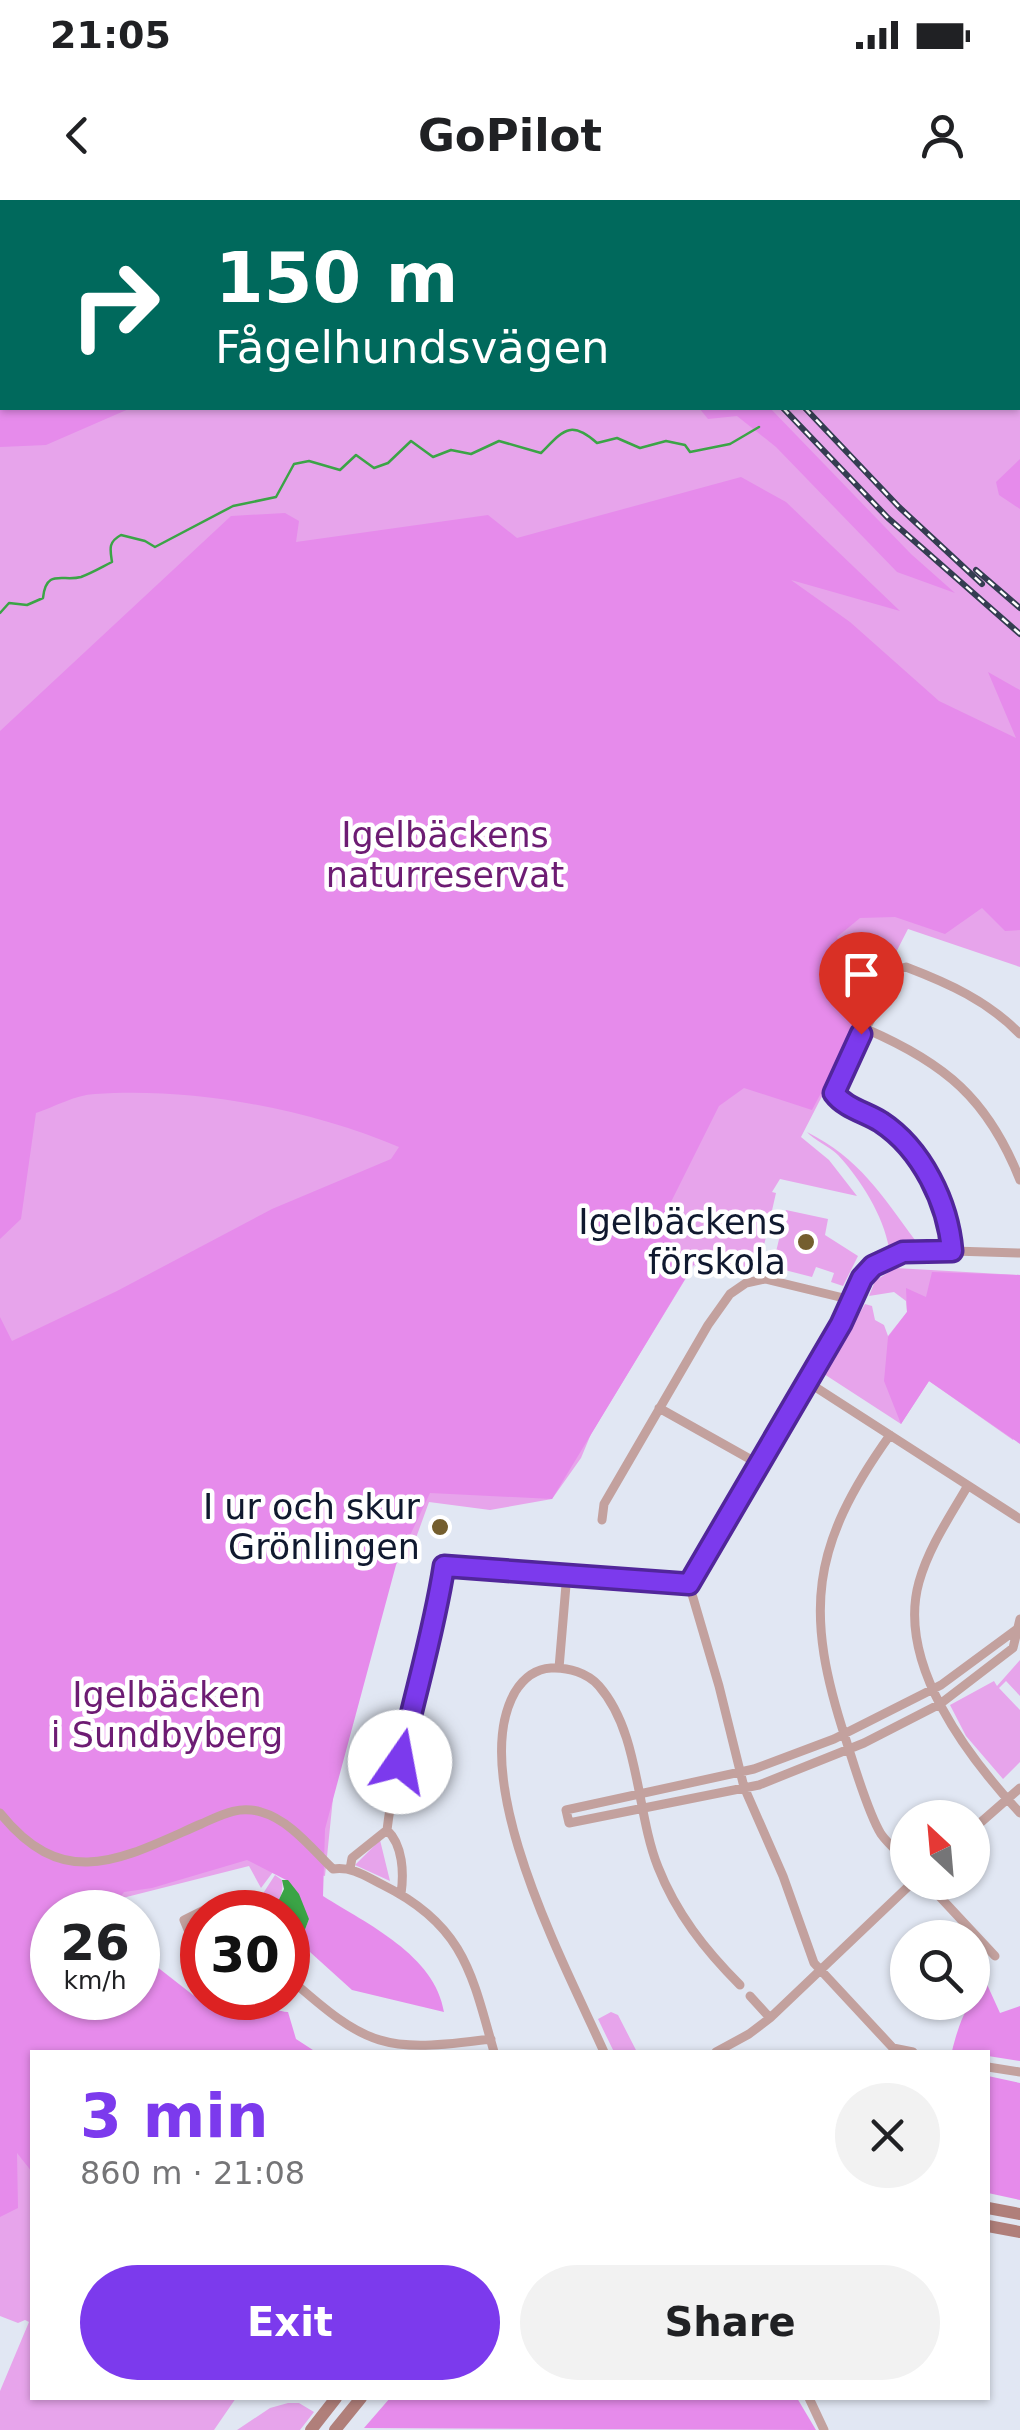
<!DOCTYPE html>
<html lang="en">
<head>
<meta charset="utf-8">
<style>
	:root { --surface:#fff; --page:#f2f2f2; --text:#202124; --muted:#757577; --accent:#7c3aed }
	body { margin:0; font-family:"DejaVu Sans",sans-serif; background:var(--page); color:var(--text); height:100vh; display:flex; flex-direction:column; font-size:38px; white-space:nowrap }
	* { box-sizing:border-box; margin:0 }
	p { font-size:32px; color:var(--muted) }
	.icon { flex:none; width:55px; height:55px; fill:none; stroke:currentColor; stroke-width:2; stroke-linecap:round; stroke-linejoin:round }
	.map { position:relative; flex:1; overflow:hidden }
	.sheet { position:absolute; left:30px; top:1850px; width:960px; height:350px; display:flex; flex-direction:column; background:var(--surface); border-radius:0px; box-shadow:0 2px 8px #0004 }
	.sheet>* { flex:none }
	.top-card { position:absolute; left:0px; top:0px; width:1020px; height:210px; box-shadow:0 2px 8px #0004; background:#00695c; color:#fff; overflow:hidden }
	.needle { width:65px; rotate:334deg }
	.controls { position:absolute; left:890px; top:1600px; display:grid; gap:20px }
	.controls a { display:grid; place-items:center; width:100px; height:100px; border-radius:50%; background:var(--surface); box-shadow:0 2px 8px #0004; font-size:50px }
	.speed { position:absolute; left:30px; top:1690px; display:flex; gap:20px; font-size:50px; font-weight:700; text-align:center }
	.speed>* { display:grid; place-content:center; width:130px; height:130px; border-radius:50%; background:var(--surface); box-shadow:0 2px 8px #0004; line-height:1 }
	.speed small { font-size:25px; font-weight:400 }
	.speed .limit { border:15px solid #d22; background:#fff; color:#111 }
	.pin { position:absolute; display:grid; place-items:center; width:85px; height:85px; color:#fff; margin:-102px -42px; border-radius:50% 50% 50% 0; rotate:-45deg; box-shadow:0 0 10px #0007 }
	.pin .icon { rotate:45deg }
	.me { position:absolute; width:110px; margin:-55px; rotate:12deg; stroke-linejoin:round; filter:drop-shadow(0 0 8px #0008) }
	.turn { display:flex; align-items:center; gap:35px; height:210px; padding:0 50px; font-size:45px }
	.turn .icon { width:130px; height:130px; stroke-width:2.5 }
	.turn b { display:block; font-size:70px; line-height:85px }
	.round { display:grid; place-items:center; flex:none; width:105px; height:105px; border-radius:52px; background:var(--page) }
	.head { display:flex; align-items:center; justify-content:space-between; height:170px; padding:0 50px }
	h1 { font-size:60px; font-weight:800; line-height:75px; color:var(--accent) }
	.action { display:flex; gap:20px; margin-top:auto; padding:20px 50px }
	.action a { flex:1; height:115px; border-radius:60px; background:var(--accent); color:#fff; font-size:40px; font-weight:800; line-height:115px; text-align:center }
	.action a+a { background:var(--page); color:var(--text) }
	.status { display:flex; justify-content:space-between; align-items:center; height:70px; padding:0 50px; background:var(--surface); direction:ltr }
	.status svg { height:28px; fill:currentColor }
	header { display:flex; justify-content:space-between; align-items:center; height:130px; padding:0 50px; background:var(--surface); font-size:45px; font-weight:800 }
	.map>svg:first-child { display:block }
	.green { fill:#e7a4eb; fill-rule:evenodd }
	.forest { fill:#e68beb }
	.water { fill:#3ba446 }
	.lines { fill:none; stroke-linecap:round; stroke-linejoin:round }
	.stream { stroke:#3ba446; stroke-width:2.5 }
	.minor { stroke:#c3a19e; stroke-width:9 }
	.secondary { stroke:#b07f7a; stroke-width:12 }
	.motorway { stroke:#93504b; stroke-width:18 }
	.rail-casing { stroke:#343d51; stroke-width:6 }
	.rail { stroke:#fff; stroke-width:2.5; stroke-dasharray:8; stroke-linecap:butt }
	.route-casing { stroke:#51269a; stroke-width:25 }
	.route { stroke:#7c3aed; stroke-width:18 }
	.poi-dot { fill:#745e2e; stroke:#fff; stroke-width:4 }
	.labels { text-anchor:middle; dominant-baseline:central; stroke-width:9; stroke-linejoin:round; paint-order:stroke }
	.park-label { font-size:35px; fill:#6d1c73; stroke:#fff }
	.poi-label { font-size:35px; fill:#10192f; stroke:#fff; text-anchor:end }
</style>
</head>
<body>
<div class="status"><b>21:05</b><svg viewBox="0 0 49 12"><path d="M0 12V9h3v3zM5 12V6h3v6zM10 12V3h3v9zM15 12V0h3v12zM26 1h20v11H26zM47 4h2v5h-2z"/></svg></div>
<header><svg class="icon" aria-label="back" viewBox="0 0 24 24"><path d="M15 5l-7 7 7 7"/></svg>GoPilot<svg class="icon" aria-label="person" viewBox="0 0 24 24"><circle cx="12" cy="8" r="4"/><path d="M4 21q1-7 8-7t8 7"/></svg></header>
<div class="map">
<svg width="1020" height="2230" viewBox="0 0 1020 2230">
	<rect width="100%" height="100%" fill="#e1e7f3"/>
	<!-- green -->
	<path class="green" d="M 0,0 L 1020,0 L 1020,767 L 908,729 L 801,937 L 829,960 L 857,996 L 780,979 L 772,992 L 776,993 L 759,1067 L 719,1075 L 694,1065 L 591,1234 L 581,1258 L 552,1299 L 490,1310 L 429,1302 L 408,1360 L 392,1359 L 345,1481 L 325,1676 L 266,1662 L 264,1666 L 273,1672 L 261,1688 L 249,1666 L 83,1708 L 52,1712 L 52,1798 L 32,1852 L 32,2198 L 236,2198 L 214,2230 L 0,2230 L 0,2191 L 29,2122 L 25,2120 L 18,2123 L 0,2116 ZM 2,2 L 1018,2 L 1018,208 L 2,208 Z
		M 807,932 C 860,959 881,994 915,1040 L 889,1048 C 883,1015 861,980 838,955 C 829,946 814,940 807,932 Z
		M 786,1010 L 828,1019 L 825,1035 L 858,1056 L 843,1086 L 831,1082 L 834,1073 L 816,1067 L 812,1077 L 777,1068 L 779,1057 L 775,1056 Z
		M 895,1068 L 1020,1075 L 1020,1228 L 1013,1240 L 929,1181 L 901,1224 L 824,1174 L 865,1104 L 872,1106 L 875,1120 L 884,1125 L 888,1136 L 907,1112 L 906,1101 L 894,1092 L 869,1096 L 875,1081 Z
		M 1020,1460 L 1020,1496 L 1006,1481 L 999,1488 L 1020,1510 L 1020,1562 L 1003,1579 L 966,1536 L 950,1505 L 994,1481 L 997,1486 Z
		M 380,1640 L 390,1681 L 355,1665 Z
		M 275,1675 L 282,1680 C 284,1692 279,1701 273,1712 L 260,1712 L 264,1692 Z
		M 611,1812 L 618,1815 L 637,1852 L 614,1852 L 598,1819 Z
		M 288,2203 L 299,2203 L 314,2212 L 300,2230 L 237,2230 L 270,2208 Z"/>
	<!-- forest -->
	<path class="forest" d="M 0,0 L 456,0 L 457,2 L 2,2 L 2,208 L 131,208 L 46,245 L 0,247 Z
		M 699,208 L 770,208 L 911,354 L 955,393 L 897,372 L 776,247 L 737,216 L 708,219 Z
		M 1020,259 L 1020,309 L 999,295 L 996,282 Z
		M 741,277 L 786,302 L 900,411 L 791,380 L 850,422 L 939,501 L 1016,538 L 988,472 L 1020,490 L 1020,730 L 1005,731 L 982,708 L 945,734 L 895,717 L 860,718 L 837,737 L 866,808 L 812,910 L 744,888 L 719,906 L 658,1028 L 694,1064 L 552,1299 L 430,1293 L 396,1365 L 325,1629 L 323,1696 C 367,1724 435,1755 444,1812 L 352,1790 L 300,1743 L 309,1719 L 288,1681 L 247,1660 L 152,1688 L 124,1692 L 113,1707 L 115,1712 L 52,1712 L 52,1798 L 138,1798 L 138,1752 L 193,1795 L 218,1808 C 263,1783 254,1809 288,1812 L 296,1839 L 316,1852 L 32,1852 L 32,1972 L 17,1953 L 18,2008 L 0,2017 L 0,1117 L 12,1141 L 117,1091 L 272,1009 L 391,959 L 399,947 C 309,909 193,887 95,894 C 75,895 54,907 36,913 L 21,1019 L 0,1039 L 0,531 L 231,316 L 285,313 L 299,321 L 296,342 L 488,315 L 517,338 Z
		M 932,1072 L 1020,1075 L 1020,1244 L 929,1181 L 901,1224 L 884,1181 L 888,1137 L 907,1112 L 906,1088 L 926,1097 Z
		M 985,1780 L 1000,1813 L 1020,1806 L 1020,1861 L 988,1856 L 988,1852 L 952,1851 C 960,1819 967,1805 985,1780 Z
		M 988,1876 L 1020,1883 L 1020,2000 L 988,1993 Z
		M 390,2198 L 797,2198 L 816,2230 L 364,2228 Z"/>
	<!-- water -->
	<path class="water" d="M 282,1680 L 288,1680 L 299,1694 L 309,1719 L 300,1743 L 288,1741 L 288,1712 L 273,1712 L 284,1689 Z"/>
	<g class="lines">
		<!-- stream -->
		<path class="stream" d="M 1018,108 L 1020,109
			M 0,413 L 9,403 L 27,405 L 43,398 C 46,368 63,382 81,377 C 92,373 102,367 112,362 C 110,349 108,342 121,335 L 145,341 L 155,347 L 233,306 L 276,297 L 294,264 L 309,261 L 340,270 L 356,255 L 374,268 L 388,263 L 411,241 L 433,257 L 451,250 L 471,254 L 499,241 L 541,253 C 563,231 570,219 597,243 L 617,238 L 640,248 L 666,241 L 685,245 L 690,252 L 730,244 L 759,227"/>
		<!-- minor -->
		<path class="minor" d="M 999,0 L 1007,2
			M 1018,6 L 1020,6
			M 866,829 C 945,863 988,899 1020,980
			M 952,1051 C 947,1003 922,950 880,922 C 865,912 845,908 834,893 L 836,884 L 898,769 L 906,767 C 948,783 988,801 1020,834
			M 806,1181 L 1020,1319
			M 659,1208 L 757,1263
			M 890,1235 C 810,1347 804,1412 846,1540 C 854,1565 868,1613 881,1634 C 888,1644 899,1653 908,1662
			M 967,1287 C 949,1318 929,1347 919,1382 C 896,1464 969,1558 1020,1613
			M 602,1320 L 604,1304 L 708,1125 L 730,1094 L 746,1083 L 765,1079 L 852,1100
			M 689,1384 L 719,1486 L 744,1587 L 783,1676 L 814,1763 L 893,1848 L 913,1852
			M 689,1384 L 841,1124 L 862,1078 L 873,1066 L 903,1052 L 921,1050 L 1020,1053
			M 1017,1429 L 941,1485 L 834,1539 L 754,1569 L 566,1610 L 569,1623 L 759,1585 L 864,1543 L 940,1504 L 1013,1448 L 1020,1419
			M 559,1468 L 567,1373
			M 0,1613 C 65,1694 123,1658 201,1624 C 221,1615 239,1605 261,1612 C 290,1620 312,1649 333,1669 C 352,1666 367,1677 383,1685 C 464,1725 472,1774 494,1852
			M 387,1630 C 403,1645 404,1673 401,1694
			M 972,1630 L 1020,1588
			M 350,1669 L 352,1658 L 387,1630 C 398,1540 431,1455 444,1365 L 689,1384
			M 926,1682 L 995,1756
			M 202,1740 L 189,1732 L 184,1720 L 210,1707 L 217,1712
			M 288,1777 C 368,1848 384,1853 491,1839
			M 750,1796 L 770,1818
			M 604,1852 C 567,1769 465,1579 515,1492 C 523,1479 535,1469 551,1468 C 568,1467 588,1473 599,1486 C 640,1533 636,1612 658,1667 C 676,1713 705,1750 740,1785
			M 716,1852 L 749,1834 L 770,1818 L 913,1682
			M 988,1867 L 1020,1872
			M 809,2198 L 824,2230"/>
		<!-- secondary -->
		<path class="secondary" d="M 988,2008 L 1020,2014
			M 988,2026 L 1020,2032
			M 311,2230 L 336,2198
			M 335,2230 L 361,2198"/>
		<!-- motorway -->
		<path class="motorway" d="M 655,0 L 658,2
			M 812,0 L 820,2
			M 883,0 L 891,2
			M 962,0 L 969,2
			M 1018,17 L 1020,18
			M 1018,30 L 1020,31
			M 1018,49 L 1020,50"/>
		<!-- rail casing -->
		<g class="rail-casing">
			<path id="rail" d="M 614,0 L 616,2
				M 635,0 L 637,2
				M 783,208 L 888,318 L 1020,434
				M 805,208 L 899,307 L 982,384
				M 976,370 L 1020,408"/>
		</g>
		<!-- rail -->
		<use href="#rail" class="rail"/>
	</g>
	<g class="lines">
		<!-- route casing -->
		<g class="route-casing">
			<path id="route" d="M 400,1562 C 414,1496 434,1432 444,1366 L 689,1384 L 841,1124 L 862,1078 L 873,1066 L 903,1052 L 952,1051 C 948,1003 922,949 881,922 C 865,912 845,908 834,893 L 861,834"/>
		</g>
		<!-- route -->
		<use href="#route" class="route"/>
	</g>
	<!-- markers -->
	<g class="poi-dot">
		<circle cx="806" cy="1042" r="10"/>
		<circle cx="440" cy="1327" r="10"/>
	</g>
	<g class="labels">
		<!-- park labels -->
		<g class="park-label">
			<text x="445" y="635">Igelbäckens<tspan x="445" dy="40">naturreservat</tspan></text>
			<text x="167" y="1495">Igelbäcken<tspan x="167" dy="40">i Sundbyberg</tspan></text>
		</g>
		<!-- poi labels -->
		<g class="poi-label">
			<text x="786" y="1022">Igelbäckens<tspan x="786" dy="40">förskola</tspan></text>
			<text x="420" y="1307">I ur och skur<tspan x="420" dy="40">Grönlingen</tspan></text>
		</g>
	</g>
</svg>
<div class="controls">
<a><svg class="needle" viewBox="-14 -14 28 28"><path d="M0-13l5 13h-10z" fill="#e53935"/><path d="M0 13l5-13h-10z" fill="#757577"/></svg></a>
<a><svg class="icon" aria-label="search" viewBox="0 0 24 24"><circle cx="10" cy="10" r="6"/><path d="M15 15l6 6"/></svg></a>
</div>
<div class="speed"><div>26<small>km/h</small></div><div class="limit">30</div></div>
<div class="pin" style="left:861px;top:834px;background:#d93025"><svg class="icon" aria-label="arrive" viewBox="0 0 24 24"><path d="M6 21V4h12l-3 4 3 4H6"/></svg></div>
<svg class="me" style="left:400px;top:1562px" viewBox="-20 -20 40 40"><circle r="19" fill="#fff"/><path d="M0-13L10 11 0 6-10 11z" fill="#7c3aed"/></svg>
<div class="top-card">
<div class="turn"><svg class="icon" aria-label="right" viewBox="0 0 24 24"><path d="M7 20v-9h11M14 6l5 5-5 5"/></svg><div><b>150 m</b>Fågelhundsvägen</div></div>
</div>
<section class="sheet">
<div class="head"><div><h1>3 min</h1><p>860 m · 21:08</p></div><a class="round"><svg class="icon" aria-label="close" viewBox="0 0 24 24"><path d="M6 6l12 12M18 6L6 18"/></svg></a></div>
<div class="action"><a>Exit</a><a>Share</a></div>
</section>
</div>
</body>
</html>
